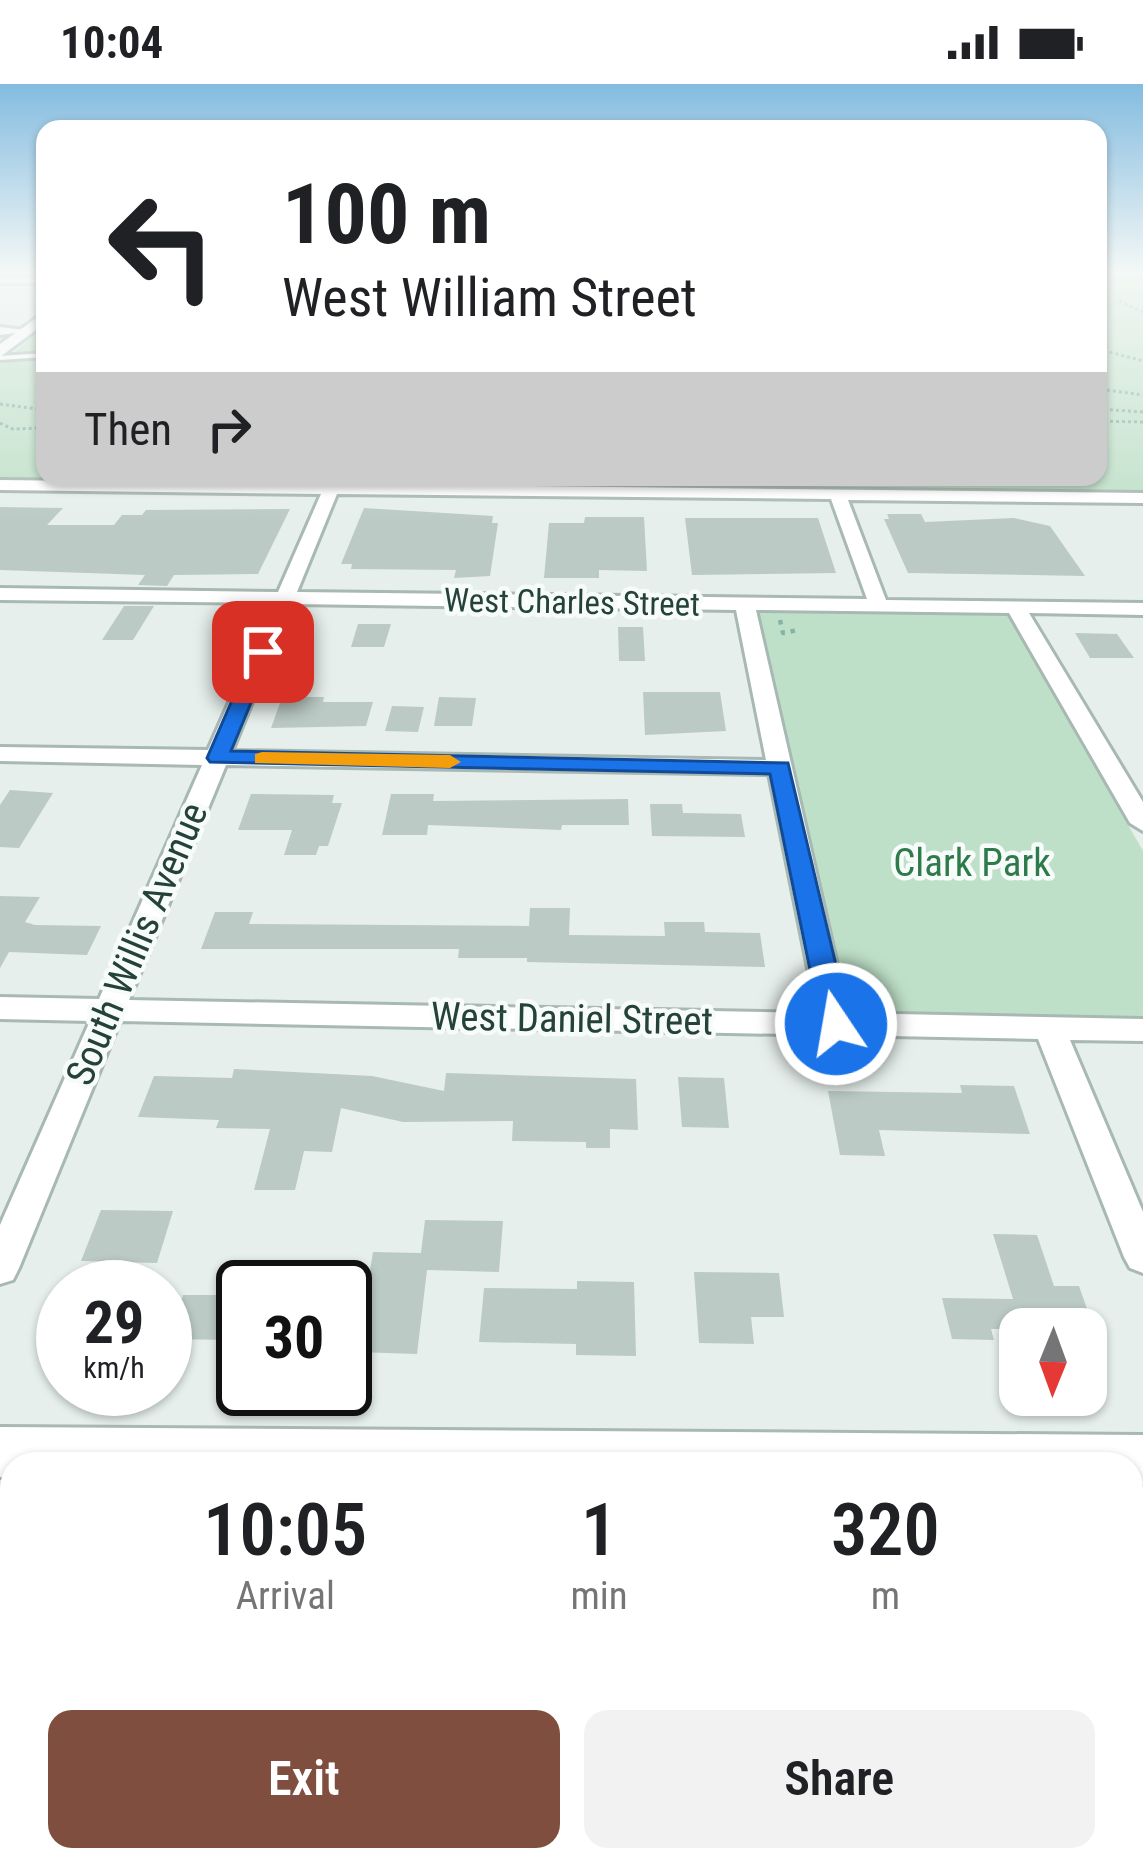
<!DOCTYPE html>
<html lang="en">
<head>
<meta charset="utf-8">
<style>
	:root { --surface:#fff; --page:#f2f2f2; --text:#202124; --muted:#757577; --accent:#7f4e3f }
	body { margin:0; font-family:"Roboto Condensed",sans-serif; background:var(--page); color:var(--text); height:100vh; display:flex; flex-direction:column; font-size:45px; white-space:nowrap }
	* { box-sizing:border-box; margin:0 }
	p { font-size:39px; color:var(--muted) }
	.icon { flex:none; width:66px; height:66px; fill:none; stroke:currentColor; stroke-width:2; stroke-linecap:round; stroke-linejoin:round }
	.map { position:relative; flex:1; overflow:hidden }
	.details { position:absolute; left:0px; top:1368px; width:1143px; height:420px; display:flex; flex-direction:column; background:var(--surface); border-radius:36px 36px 0 0; box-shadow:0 3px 9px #0004 }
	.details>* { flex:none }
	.guide { position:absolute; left:36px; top:36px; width:1071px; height:366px; border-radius:24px; box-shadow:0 3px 9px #0004; background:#fff; color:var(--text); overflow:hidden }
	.needle { width:78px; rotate:181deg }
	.fabs { position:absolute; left:999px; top:1224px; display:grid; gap:24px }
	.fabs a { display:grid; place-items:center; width:108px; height:108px; border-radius:24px; background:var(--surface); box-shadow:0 3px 9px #0004; font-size:60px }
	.speed { position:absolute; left:36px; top:1176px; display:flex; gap:24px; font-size:60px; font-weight:700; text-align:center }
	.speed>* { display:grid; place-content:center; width:156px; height:156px; border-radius:50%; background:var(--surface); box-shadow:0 3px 9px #0004; line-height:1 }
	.speed small { font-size:30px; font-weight:400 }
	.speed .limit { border:6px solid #111; border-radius:18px; background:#fff; color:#111 }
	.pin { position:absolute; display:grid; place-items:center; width:102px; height:102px; color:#fff; margin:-51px; border-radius:24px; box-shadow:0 6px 18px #0006 }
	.me { position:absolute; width:132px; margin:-66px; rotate:348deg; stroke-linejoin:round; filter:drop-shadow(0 0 9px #0008) }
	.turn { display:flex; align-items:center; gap:42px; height:252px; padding:0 48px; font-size:54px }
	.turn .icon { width:156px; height:156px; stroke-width:2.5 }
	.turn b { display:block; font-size:84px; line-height:102px }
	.then { display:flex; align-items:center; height:114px; padding:0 48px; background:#0003; gap:24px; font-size:45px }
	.eta { display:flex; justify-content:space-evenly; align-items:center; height:204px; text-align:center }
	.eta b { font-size:72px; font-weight:600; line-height:84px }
	.cta { display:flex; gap:24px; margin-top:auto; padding:24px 48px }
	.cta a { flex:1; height:138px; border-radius:24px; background:var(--accent); color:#fff; font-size:48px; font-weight:600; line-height:138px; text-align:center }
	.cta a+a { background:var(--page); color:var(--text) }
	.status { display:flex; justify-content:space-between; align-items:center; height:84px; padding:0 60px; background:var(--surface); direction:ltr }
	.status svg { height:33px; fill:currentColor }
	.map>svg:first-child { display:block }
	.green { fill:#bfe0c8 }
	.building { fill:#bbcac4 }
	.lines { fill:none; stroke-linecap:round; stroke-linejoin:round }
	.service-casing { stroke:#a8b8b2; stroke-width:6 }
	.minor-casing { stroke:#a8b8b2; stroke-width:6 }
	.tertiary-casing { stroke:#a8b8b2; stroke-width:6 }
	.secondary-casing { stroke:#a4bbb3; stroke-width:6 }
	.path-far1 { stroke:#86b3a5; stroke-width:3; stroke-dasharray:3 3; stroke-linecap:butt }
	.path { stroke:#86b3a5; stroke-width:4.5; stroke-dasharray:4.5 6; stroke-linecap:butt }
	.service { fill:#fff; fill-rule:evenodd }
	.minor { fill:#fff; fill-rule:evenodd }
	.tertiary { fill:#fff; fill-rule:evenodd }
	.secondary { fill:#fff; fill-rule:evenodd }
	.route { fill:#1a73e8; stroke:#114b97; stroke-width:3 }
	.slow { fill:#f59e0b }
	.labels { text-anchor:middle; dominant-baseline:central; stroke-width:9; stroke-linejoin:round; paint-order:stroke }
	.far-street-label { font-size:33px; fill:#24423a; stroke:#f7fbf9 }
	.park-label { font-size:39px; fill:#2d7a4b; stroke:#f7fbf9 }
	.street-label { font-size:39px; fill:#24423a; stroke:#f7fbf9 }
</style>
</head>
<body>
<div class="status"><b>10:04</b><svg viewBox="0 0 49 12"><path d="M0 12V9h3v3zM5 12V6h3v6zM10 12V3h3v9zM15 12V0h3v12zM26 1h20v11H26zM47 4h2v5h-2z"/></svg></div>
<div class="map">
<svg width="1143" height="1788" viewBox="0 0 1143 1788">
	<rect width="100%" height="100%" fill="#e6efeb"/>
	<!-- green -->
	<path class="green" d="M 1098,188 L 1143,188 L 1143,410 L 0,398 L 0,280 L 45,242 L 45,393 L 1098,393 Z
		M 755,525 L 1007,529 L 1143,767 L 1143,937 L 847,933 Z"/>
	<!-- building -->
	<path class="building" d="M 0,423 L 63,424 L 47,441 L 114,441 L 122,431 L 142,431 L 146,426 L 290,425 L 258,490 L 174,491 L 167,502 L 138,501 L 145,491 L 0,486 Z
		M 364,424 L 493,432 L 492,439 L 498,439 L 490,492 L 454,494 L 456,486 L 351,485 L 352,480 L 341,480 Z
		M 887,430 L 921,430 L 925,438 L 1014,434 L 1050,442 L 1085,492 L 908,489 L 884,435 L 889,435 Z
		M 585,433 L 644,433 L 647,487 L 599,486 L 599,494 L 544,494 L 549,439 L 584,439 Z
		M 685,434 L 818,434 L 836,489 L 692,491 Z
		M 124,522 L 154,522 L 133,556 L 102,556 Z
		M 358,540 L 391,540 L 384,563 L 351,563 Z
		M 618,543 L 643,543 L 645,577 L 619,577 Z
		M 1075,549 L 1117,550 L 1134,574 L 1090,574 Z
		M 643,608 L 720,608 L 726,647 L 645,651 Z
		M 293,613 L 324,613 L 323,618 L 373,618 L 366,642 L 271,644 L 280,619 L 290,619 Z
		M 439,613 L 476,614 L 472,642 L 434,642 Z
		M 392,622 L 424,623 L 418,648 L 385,647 Z
		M 10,706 L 53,709 L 19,764 L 0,763 L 0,721 Z
		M 251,710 L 334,711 L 332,719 L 342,719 L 328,762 L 319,762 L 316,771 L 284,771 L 292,746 L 238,746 Z
		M 391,710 L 434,710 L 433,717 L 628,715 L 629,741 L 562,741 L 561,746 L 428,741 L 427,751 L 382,751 Z
		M 650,720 L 682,720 L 683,729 L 741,730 L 745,753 L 652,752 Z
		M 0,812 L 40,813 L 25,838 L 35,841 L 101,842 L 87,871 L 9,868 L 0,884 Z
		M 530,824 L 570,824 L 569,851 L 665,852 L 664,838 L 704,838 L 705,848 L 760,849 L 765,883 L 527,878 L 527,874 L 458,874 L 459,865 L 201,865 L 215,828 L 253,828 L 249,840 L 529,842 Z
		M 234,985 L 372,992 L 444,1007 L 446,989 L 636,995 L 638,1046 L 610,1045 L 610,1064 L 586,1064 L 586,1058 L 512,1057 L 513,1037 L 403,1038 L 341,1024 L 332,1068 L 304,1067 L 295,1106 L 254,1106 L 270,1045 L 216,1044 L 219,1036 L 138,1033 L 154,992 L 232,994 Z
		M 678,993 L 724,994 L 729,1044 L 682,1043 Z
		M 960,1001 L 1014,1002 L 1030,1050 L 879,1046 L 885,1072 L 840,1071 L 828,1007 L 962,1009 Z
		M 101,1126 L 173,1127 L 157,1179 L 81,1177 Z
		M 425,1136 L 503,1137 L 499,1188 L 427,1186 L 417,1270 L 357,1268 L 373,1168 L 421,1169 Z
		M 993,1150 L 1037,1151 L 1054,1202 L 1079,1202 L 1094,1245 L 991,1245 L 994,1256 L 952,1255 L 942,1214 L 1013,1215 Z
		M 694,1188 L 779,1189 L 784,1233 L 751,1233 L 754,1260 L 699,1259 Z
		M 577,1197 L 634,1198 L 636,1272 L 576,1271 L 576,1260 L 479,1258 L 484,1204 L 577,1205 Z
		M 183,1211 L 240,1211 L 229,1256 L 170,1255 Z"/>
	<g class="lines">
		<!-- service casing -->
		<g class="service-casing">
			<path id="service" d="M 45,269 L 45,273 L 0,276 L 0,272 Z"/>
		</g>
		<!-- minor casing -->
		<g class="minor-casing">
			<path id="minor" d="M 0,193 L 45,193 L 45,199 L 0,199 Z
				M 0,396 L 1143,409 L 1143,419 L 848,416 L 886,516 L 1143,519 L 1143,531 L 1029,529 L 1143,718 L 1143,747 L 1130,739 L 1009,529 L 756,526 L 848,929 L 1143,935 L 1143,957 L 1070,956 L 1143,1128 L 1143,1189 L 1130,1184 L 1124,1173 L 1038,955 L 120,937 L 19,1184 L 13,1196 L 0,1200 L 0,1141 L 90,937 L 0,935 L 0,913 L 99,915 L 202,681 L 0,677 L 0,663 L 208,666 L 273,519 L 0,516 L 0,504 L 278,508 L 321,410 L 0,406 ZM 337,410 L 831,415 L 867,515 L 297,508 ZM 292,520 L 736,526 L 766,676 L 232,667 ZM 226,681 L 769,690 L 817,929 L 129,916 Z
				M 523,1776 L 577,1776 L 577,1788 L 523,1788 Z"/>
		</g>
		<!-- tertiary casing -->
		<g class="tertiary-casing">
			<path id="tertiary" d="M 0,243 L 33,247 L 0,251 Z
				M 0,1343 L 1143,1351 L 1143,1401 L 1131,1401 L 1131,1380 L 12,1380 L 12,1393 L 0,1393 Z"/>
		</g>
		<!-- secondary casing -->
		<g class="secondary-casing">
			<path id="secondary" d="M 45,228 L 45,239 L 0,273 L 0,260 Z"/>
		</g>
		<!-- path-far1 -->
		<path class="path-far1" d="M 1119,217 L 1143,228
			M 1098,265 L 1143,277
			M 1107,306 L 1143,311
			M 0,320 L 45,326
			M 1098,325 L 1143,328
			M 1098,337 L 1143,338
			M 0,339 L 13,345 L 45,344"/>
		<!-- path -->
		<path class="path" d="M 780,536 L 783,549 L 798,546"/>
		<!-- service -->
		<use href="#service" class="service"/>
		<!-- minor -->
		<use href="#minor" class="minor"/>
		<!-- tertiary -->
		<use href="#tertiary" class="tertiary"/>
		<!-- secondary -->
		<use href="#secondary" class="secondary"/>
	</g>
	<!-- sky -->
	<linearGradient id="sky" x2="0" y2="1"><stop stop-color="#84bce0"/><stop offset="0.43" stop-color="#f4f8f6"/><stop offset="1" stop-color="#f4f8f6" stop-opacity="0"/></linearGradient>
	<rect width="1143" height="438" fill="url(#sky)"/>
	<!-- route -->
	<path class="route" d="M 263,562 L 272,568 L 231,667 L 788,679 L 850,940 L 846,947 L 825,947 L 821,940 L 770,690 L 210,678 L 207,674 L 253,568 Z"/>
	<!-- slow -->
	<path class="slow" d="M 262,668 L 450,671 L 461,678 L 450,684 L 255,679 L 255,670 Z"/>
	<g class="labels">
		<!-- far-street labels -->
		<g class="far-street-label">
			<text transform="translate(572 518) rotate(1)">West Charles Street</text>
		</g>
		<!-- park labels -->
		<g class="park-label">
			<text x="972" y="779">Clark Park</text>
		</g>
		<!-- street labels -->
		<g class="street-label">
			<text transform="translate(137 860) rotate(-67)">South Willis Avenue</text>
			<text transform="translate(572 935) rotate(1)">West Daniel Street</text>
		</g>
	</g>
</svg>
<div class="fabs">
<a><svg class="needle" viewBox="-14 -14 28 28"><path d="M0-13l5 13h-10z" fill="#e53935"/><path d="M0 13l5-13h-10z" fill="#757577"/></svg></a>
</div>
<div class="speed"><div>29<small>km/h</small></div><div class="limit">30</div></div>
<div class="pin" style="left:263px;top:568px;background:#d93025"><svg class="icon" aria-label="arrive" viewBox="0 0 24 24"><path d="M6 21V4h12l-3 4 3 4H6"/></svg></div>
<svg class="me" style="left:836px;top:940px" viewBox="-20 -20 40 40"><circle r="17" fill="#1a73e8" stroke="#fff" stroke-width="3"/><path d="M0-11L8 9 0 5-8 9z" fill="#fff"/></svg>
<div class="guide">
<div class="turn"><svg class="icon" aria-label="left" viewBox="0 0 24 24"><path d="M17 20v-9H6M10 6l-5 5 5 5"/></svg><div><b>100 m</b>West William Street</div></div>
<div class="then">Then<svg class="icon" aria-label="right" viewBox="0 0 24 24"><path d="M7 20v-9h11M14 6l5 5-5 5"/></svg></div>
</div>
<section class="details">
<div class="eta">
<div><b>10:05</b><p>Arrival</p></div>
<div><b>1</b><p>min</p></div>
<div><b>320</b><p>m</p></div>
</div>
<div class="cta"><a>Exit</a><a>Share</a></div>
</section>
</div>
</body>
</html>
